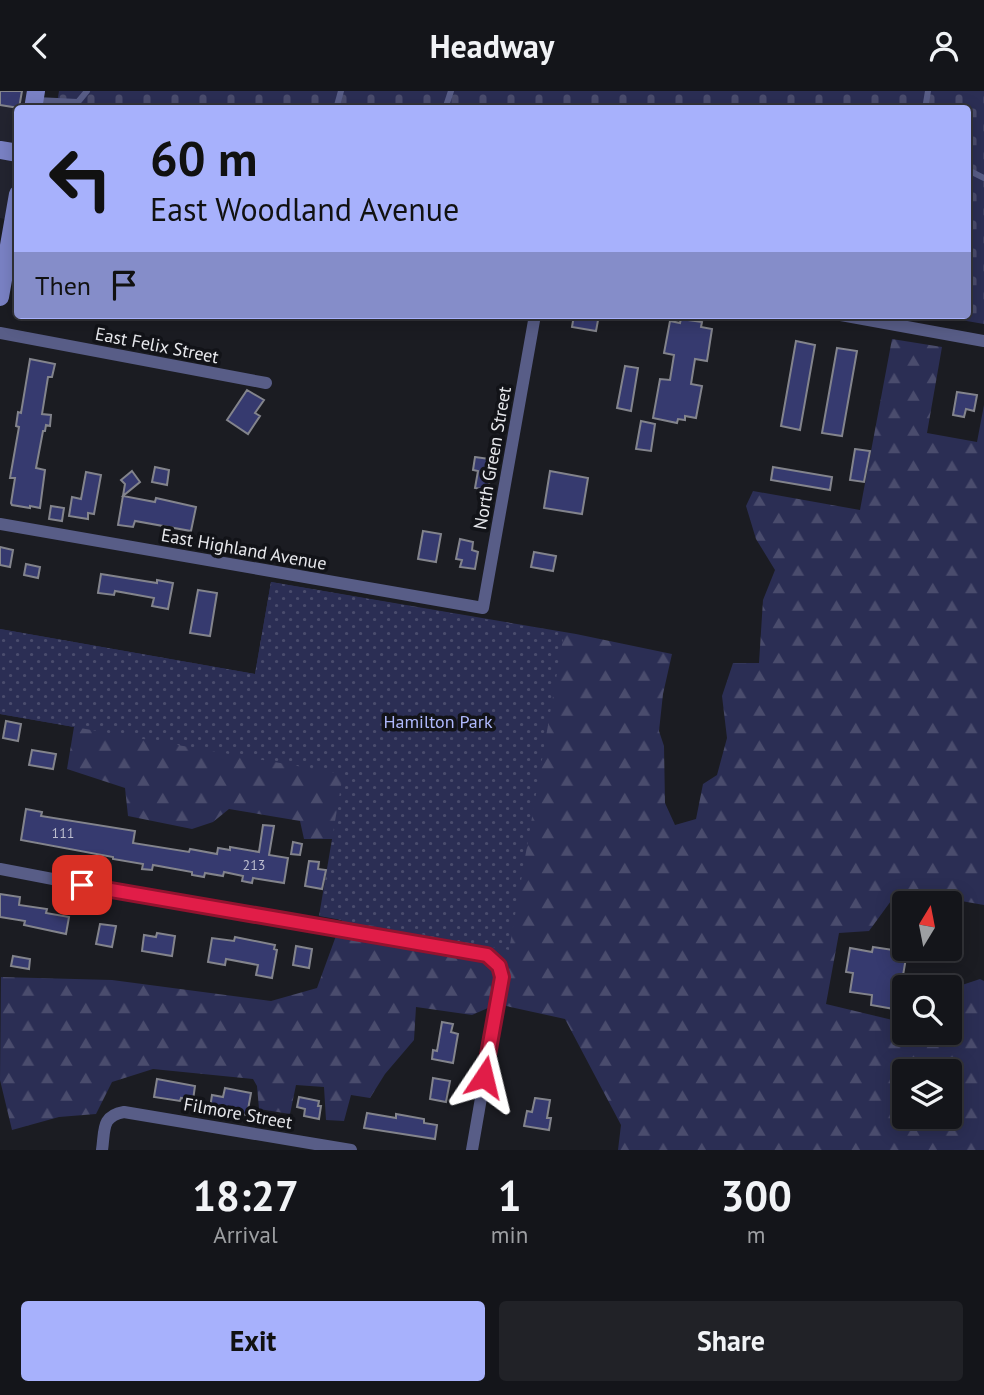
<!DOCTYPE html>
<html lang="en">
<head>
<meta charset="utf-8">
<style>
	:root { --surface:#14151a; --page:#212227; --text:#f1f3f6; --muted:#9d9fa2; --line:#333439; --accent:#a7b1fc }
	body { margin:0; font-family:"PT Sans",sans-serif; background:var(--page); color:var(--text); height:100vh; display:flex; flex-direction:column; font-size:26px; white-space:nowrap }
	* { box-sizing:border-box; margin:0 }
	p { font-size:23px; color:var(--muted) }
	.icon { flex:none; width:38px; height:38px; fill:none; stroke:currentColor; stroke-width:2; stroke-linecap:round; stroke-linejoin:round }
	.map { position:relative; height:1059px; overflow:hidden }
	.details { display:flex; flex-direction:column; background:var(--surface); flex:1 }
	.details>* { flex:none }
	.guide { position:absolute; left:14px; top:14px; width:957px; height:214px; border-radius:7px; box-shadow:0 4px 18px #0003,0 0 0 2px var(--line); background:#a7b1fc; color:#111; overflow:hidden }
	.needle { width:46px; rotate:10deg }
	.tools { position:absolute; left:892px; top:800px; display:grid; gap:14px }
	.tools a { display:grid; place-items:center; width:70px; height:70px; border-radius:7px; background:var(--surface); box-shadow:0 4px 18px #0003,0 0 0 2px var(--line); font-size:35px }
	.pin { position:absolute; display:grid; place-items:center; width:60px; height:60px; color:#fff; margin:-30px; border-radius:14px; box-shadow:0 4px 10px #0006 }
	.me { position:absolute; width:77px; margin:-38px; rotate:10deg; stroke-linejoin:round; filter:drop-shadow(0 0 5px #0008) }
	.turn { display:flex; align-items:center; gap:24px; height:147px; padding:0 21px; font-size:32px }
	.turn .icon { width:91px; height:91px; stroke-width:2.5 }
	.turn b { display:block; font-size:49px; line-height:60px }
	.then { display:flex; align-items:center; height:66px; padding:0 21px; background:#0003; gap:14px; font-size:26px }
	.eta { display:flex; justify-content:space-evenly; align-items:center; height:119px; text-align:center }
	.eta b { font-size:42px; font-weight:600; line-height:49px }
	.cta { display:flex; gap:14px; margin-top:auto; padding:14px 21px }
	.cta a { flex:1; height:80px; border-radius:7px; background:var(--accent); color:#111; font-size:28px; font-weight:600; line-height:80px; text-align:center }
	.cta a+a { background:var(--page); color:var(--text) }
	header { display:flex; justify-content:space-between; align-items:center; height:91px; padding:0 21px; background:var(--surface); font-size:32px; font-weight:600 }
	.map>svg:first-child { display:block }
	.built { fill:#232430 }
	.forest { fill:url(#forest-firs); fill-rule:evenodd }
	.cemetery { fill:url(#cemetery-stones) }
	.park { fill:url(#park-dots) }
	.building { fill:#363a6f; stroke:#83848c; stroke-width:2 }
	.lines { fill:none; stroke-linecap:round; stroke-linejoin:round }
	.service { stroke:#585d87; stroke-width:6 }
	.minor { stroke:#585d87; stroke-width:12 }
	.secondary { stroke:#7a82c5; stroke-width:18 }
	.route-casing { stroke:#92132f; stroke-width:18 }
	.route { stroke:#e11d48; stroke-width:12 }
	.labels { text-anchor:middle; dominant-baseline:central; stroke-width:7; stroke-linejoin:round; paint-order:stroke }
	.number-label { font-size:14px; fill:#bcbdce }
	.street-label { font-size:18px; fill:#e8e9ed; stroke:#121318 }
	.park-label { font-size:18px; fill:#b0b9fc; stroke:#121318 }
</style>
</head>
<body>
<header><svg class="icon" aria-label="back" viewBox="0 0 24 24"><path d="M15 5l-7 7 7 7"/></svg>Headway<svg class="icon" aria-label="person" viewBox="0 0 24 24"><circle cx="12" cy="8" r="4"/><path d="M4 21q1-7 8-7t8 7"/></svg></header>
<div class="map">
<svg width="984" height="1059" viewBox="0 0 984 1059">
	<defs>
		<pattern id="forest-firs" width="22" height="20" patternUnits="userSpaceOnUse" patternTransform="scale(1.75)"><rect width="22" height="20" fill="#2b2e54"/><path d="M5 1l3.5 6h-7zM16 11l3.5 6h-7z" fill="#4a4c6d"/></pattern>
		<pattern id="cemetery-stones" width="16" height="16" patternUnits="userSpaceOnUse" patternTransform="scale(1.75)"><rect width="16" height="16" fill="#2b2e54"/><path d="M2 7V4a2 2 0 0 1 4 0v3zM10 15v-3a2 2 0 0 1 4 0v3z" fill="#4a4c6d"/></pattern>
		<pattern id="park-dots" width="8" height="8" patternUnits="userSpaceOnUse" patternTransform="scale(1.75)"><rect width="8" height="8" fill="#2b2e54"/><path d="M2 2h.1M6 6h.1" fill="none" stroke="#4a4c6d" stroke-width="1.8" stroke-linecap="round"/></pattern>
	</defs>
	<rect width="100%" height="100%" fill="#1b1c22"/>
	<!-- built -->
	<path class="built" d="M 0,0 L 36,0 L 33,17 L 18,18 L 18,103 L 13,130 L 0,127 Z"/>
	<!-- forest -->
	<path class="forest" d="M 892,248 L 942,256 L 927,342 L 977,351 L 984,314 L 984,814 L 899,799 L 869,840 L 839,842 L 826,913 L 905,932 L 905,942 L 950,942 L 950,898 L 980,888 L 984,890 L 984,1059 L 618,1059 L 621,1034 L 565,928 L 497,913 L 472,924 L 416,916 L 414,949 L 385,983 L 370,1007 L 351,1004 L 344,1030 L 326,1029 L 324,996 L 296,994 L 290,1023 L 259,1018 L 257,995 L 253,988 L 153,978 L 112,991 L 96,1023 L 59,1026 L 12,1039 L 0,989 L 1,886 L 112,889 L 271,910 L 317,897 L 360,779 L 339,748 L 304,748 L 300,730 L 229,718 L 213,731 L 192,738 L 128,725 L 125,697 L 67,678 L 74,636 L 0,623 L 0,538 L 255,583 L 271,491 L 576,543 L 672,563 L 663,603 L 659,640 L 664,655 L 665,712 L 675,734 L 696,728 L 703,693 L 717,684 L 727,647 L 722,605 L 733,572 L 759,572 L 763,509 L 775,479 L 756,448 L 746,415 L 753,400 L 860,419 ZM 905,980 L 950,980 L 950,1026 L 905,1026 Z"/>
	<!-- cemetery -->
	<path class="cemetery" d="M 59,0 L 984,0 L 984,233 L 932,224 L 968,224 L 968,18 L 56,18 Z"/>
	<!-- park -->
	<path class="park" d="M 271,491 L 564,542 L 509,859 L 319,825 L 343,683 L 0,623 L 0,538 L 255,583 Z"/>
	<!-- building -->
	<path class="building" d="M 0,0 L 22,0 L 19,17 L 0,14 Z
		M 574,224 L 599,224 L 596,240 L 572,236 Z
		M 681,228 L 702,231 L 701,236 L 712,238 L 707,270 L 695,268 L 691,293 L 702,295 L 696,327 L 685,325 L 685,329 L 678,328 L 677,332 L 653,327 L 660,288 L 670,289 L 674,264 L 664,262 L 670,230 L 680,232 Z
		M 796,250 L 815,254 L 800,339 L 781,335 Z
		M 837,257 L 857,260 L 842,345 L 822,342 Z
		M 30,268 L 55,273 L 52,286 L 48,286 L 42,323 L 51,324 L 50,335 L 46,334 L 45,340 L 43,340 L 36,377 L 45,379 L 40,417 L 30,415 L 30,417 L 12,414 L 11,412 L 15,387 L 10,387 L 19,336 L 16,335 L 18,321 L 21,322 Z
		M 625,275 L 638,277 L 631,320 L 617,317 Z
		M 247,299 L 264,309 L 255,322 L 260,325 L 248,343 L 227,329 Z
		M 957,301 L 977,304 L 974,320 L 966,318 L 964,326 L 953,324 Z
		M 641,330 L 655,333 L 651,360 L 636,358 Z
		M 855,358 L 870,360 L 864,391 L 850,389 Z
		M 475,366 L 497,369 L 495,383 L 491,382 L 488,399 L 475,397 L 478,380 L 473,379 Z
		M 155,376 L 169,379 L 167,394 L 152,391 Z
		M 773,376 L 832,386 L 830,399 L 771,389 Z
		M 132,380 L 140,391 L 123,405 L 155,411 L 156,407 L 196,416 L 191,440 L 135,430 L 133,436 L 118,434 L 125,393 L 121,389 Z
		M 550,380 L 588,387 L 582,423 L 544,417 Z
		M 86,381 L 101,384 L 94,423 L 88,422 L 88,428 L 69,425 L 72,406 L 81,408 Z
		M 51,415 L 64,417 L 62,430 L 49,428 Z
		M 423,440 L 441,443 L 436,471 L 418,468 Z
		M 460,448 L 473,451 L 472,459 L 478,461 L 475,478 L 460,476 L 462,469 L 456,468 Z
		M 0,456 L 13,459 L 10,476 L 0,474 Z
		M 534,461 L 556,465 L 553,480 L 531,476 Z
		M 26,473 L 40,476 L 38,487 L 24,484 Z
		M 101,483 L 157,492 L 157,489 L 173,492 L 168,518 L 152,515 L 154,507 L 115,500 L 114,504 L 98,502 Z
		M 198,499 L 217,502 L 210,545 L 190,542 Z
		M 6,630 L 21,633 L 18,650 L 3,647 Z
		M 32,659 L 56,663 L 53,678 L 29,674 Z
		M 26,718 L 42,721 L 41,725 L 135,740 L 133,752 L 189,761 L 190,758 L 217,763 L 218,757 L 230,759 L 230,756 L 259,761 L 263,734 L 274,735 L 269,764 L 288,767 L 284,792 L 253,787 L 252,792 L 242,790 L 243,785 L 224,781 L 223,785 L 205,782 L 204,786 L 192,784 L 192,781 L 153,774 L 152,779 L 142,778 L 143,773 L 113,768 L 113,766 L 21,749 Z
		M 293,751 L 302,753 L 300,764 L 291,763 Z
		M 309,770 L 319,771 L 318,778 L 326,779 L 322,798 L 305,795 Z
		M 0,803 L 20,806 L 19,814 L 47,818 L 46,822 L 69,826 L 66,843 L 24,834 L 25,830 L 0,826 Z
		M 100,833 L 116,835 L 112,856 L 96,853 Z
		M 157,842 L 175,845 L 172,865 L 142,860 L 144,844 L 156,846 Z
		M 235,846 L 275,854 L 274,858 L 277,859 L 272,887 L 256,884 L 258,874 L 226,868 L 225,874 L 208,871 L 212,847 L 234,850 Z
		M 296,855 L 312,858 L 309,877 L 293,874 Z
		M 873,856 L 907,861 L 901,896 L 898,896 L 894,918 L 871,914 L 872,904 L 850,901 L 853,882 L 846,881 L 850,857 L 872,861 Z
		M 13,865 L 30,868 L 29,878 L 11,875 Z
		M 442,931 L 453,933 L 451,941 L 458,943 L 453,972 L 432,968 L 433,959 L 437,960 Z
		M 433,987 L 450,990 L 446,1011 L 430,1008 Z
		M 157,988 L 195,995 L 193,1009 L 181,1007 L 180,1010 L 154,1006 Z
		M 225,997 L 251,1002 L 247,1024 L 210,1017 L 212,1004 L 223,1006 Z
		M 299,1006 L 319,1010 L 318,1015 L 321,1015 L 319,1028 L 304,1025 L 305,1018 L 297,1016 Z
		M 535,1007 L 550,1009 L 547,1027 L 551,1027 L 549,1039 L 524,1035 L 527,1020 L 532,1021 Z
		M 367,1022 L 396,1027 L 396,1023 L 424,1028 L 424,1032 L 437,1034 L 435,1048 L 364,1037 Z"/>
	<g class="lines">
		<!-- service -->
		<path class="service" d="M 36,9 L 78,11 L 87,0
			M 336,18 L 341,0
			M 445,18 L 451,0
			M 925,18 L 928,0
			M 968,79 L 984,87"/>
		<!-- minor -->
		<path class="minor" d="M 841,224 L 984,250
			M 0,242 L 266,292
			M 0,433 L 483,517 L 535,224
			M 0,778 L 136,804 L 487,864 L 499,875 L 502,886 L 472,1059
			M 102,1059 C 105,1039 101,1025 124,1021 L 351,1059"/>
		<!-- secondary -->
		<path class="secondary" d="M 33,18 L 36,0
			M 0,59 L 18,62
			M 0,206 L 18,103"/>
	</g>
	<g class="lines">
		<!-- route casing -->
		<g class="route-casing">
			<path id="route" d="M 82,794 L 487,864 L 499,875 L 502,886 L 484,986"/>
		</g>
		<!-- route -->
		<use href="#route" class="route"/>
	</g>
	<g class="labels">
		<!-- number labels -->
		<g class="number-label">
			<text x="63" y="742">111</text>
			<text x="254" y="774">213</text>
		</g>
		<!-- street labels -->
		<g class="street-label">
			<text transform="translate(157 254) rotate(11)">East Felix Street</text>
			<text transform="translate(492 367) rotate(-80)">North Green Street</text>
			<text transform="translate(244 458) rotate(10)">East Highland Avenue</text>
			<text transform="translate(238 1022) rotate(10)">Filmore Street</text>
		</g>
		<!-- park labels -->
		<g class="park-label">
			<text x="438" y="630">Hamilton Park</text>
		</g>
	</g>
</svg>
<div class="tools">
<a><svg class="needle" viewBox="-14 -14 28 28"><path d="M0-13l5 13h-10z" fill="#e53935"/><path d="M0 13l5-13h-10z" fill="#9d9fa2"/></svg></a>
<a><svg class="icon" aria-label="search" viewBox="0 0 24 24"><circle cx="10" cy="10" r="6"/><path d="M15 15l6 6"/></svg></a>
<a><svg class="icon" aria-label="layers" viewBox="0 0 24 24"><path d="M12 4l9 5-9 5-9-5zM3 14l9 5 9-5"/></svg></a>
</div>
<div class="pin" style="left:82px;top:794px;background:#d93025"><svg class="icon" aria-label="arrive" viewBox="0 0 24 24"><path d="M6 21V4h12l-3 4 3 4H6"/></svg></div>
<svg class="me" style="left:484px;top:986px" viewBox="-20 -20 40 40"><path d="M0-17L14 15 0 8-14 15z" fill="#e11d48" stroke="#fff" stroke-width="4"/></svg>
<div class="guide">
<div class="turn"><svg class="icon" aria-label="left" viewBox="0 0 24 24"><path d="M17 20v-9H6M10 6l-5 5 5 5"/></svg><div><b>60 m</b>East Woodland Avenue</div></div>
<div class="then">Then<svg class="icon" aria-label="arrive" viewBox="0 0 24 24"><path d="M6 21V4h12l-3 4 3 4H6"/></svg></div>
</div>
</div>
<section class="details">
<div class="eta">
<div><b>18:27</b><p>Arrival</p></div>
<div><b>1</b><p>min</p></div>
<div><b>300</b><p>m</p></div>
</div>
<div class="cta"><a>Exit</a><a>Share</a></div>
</section>
</body>
</html>
